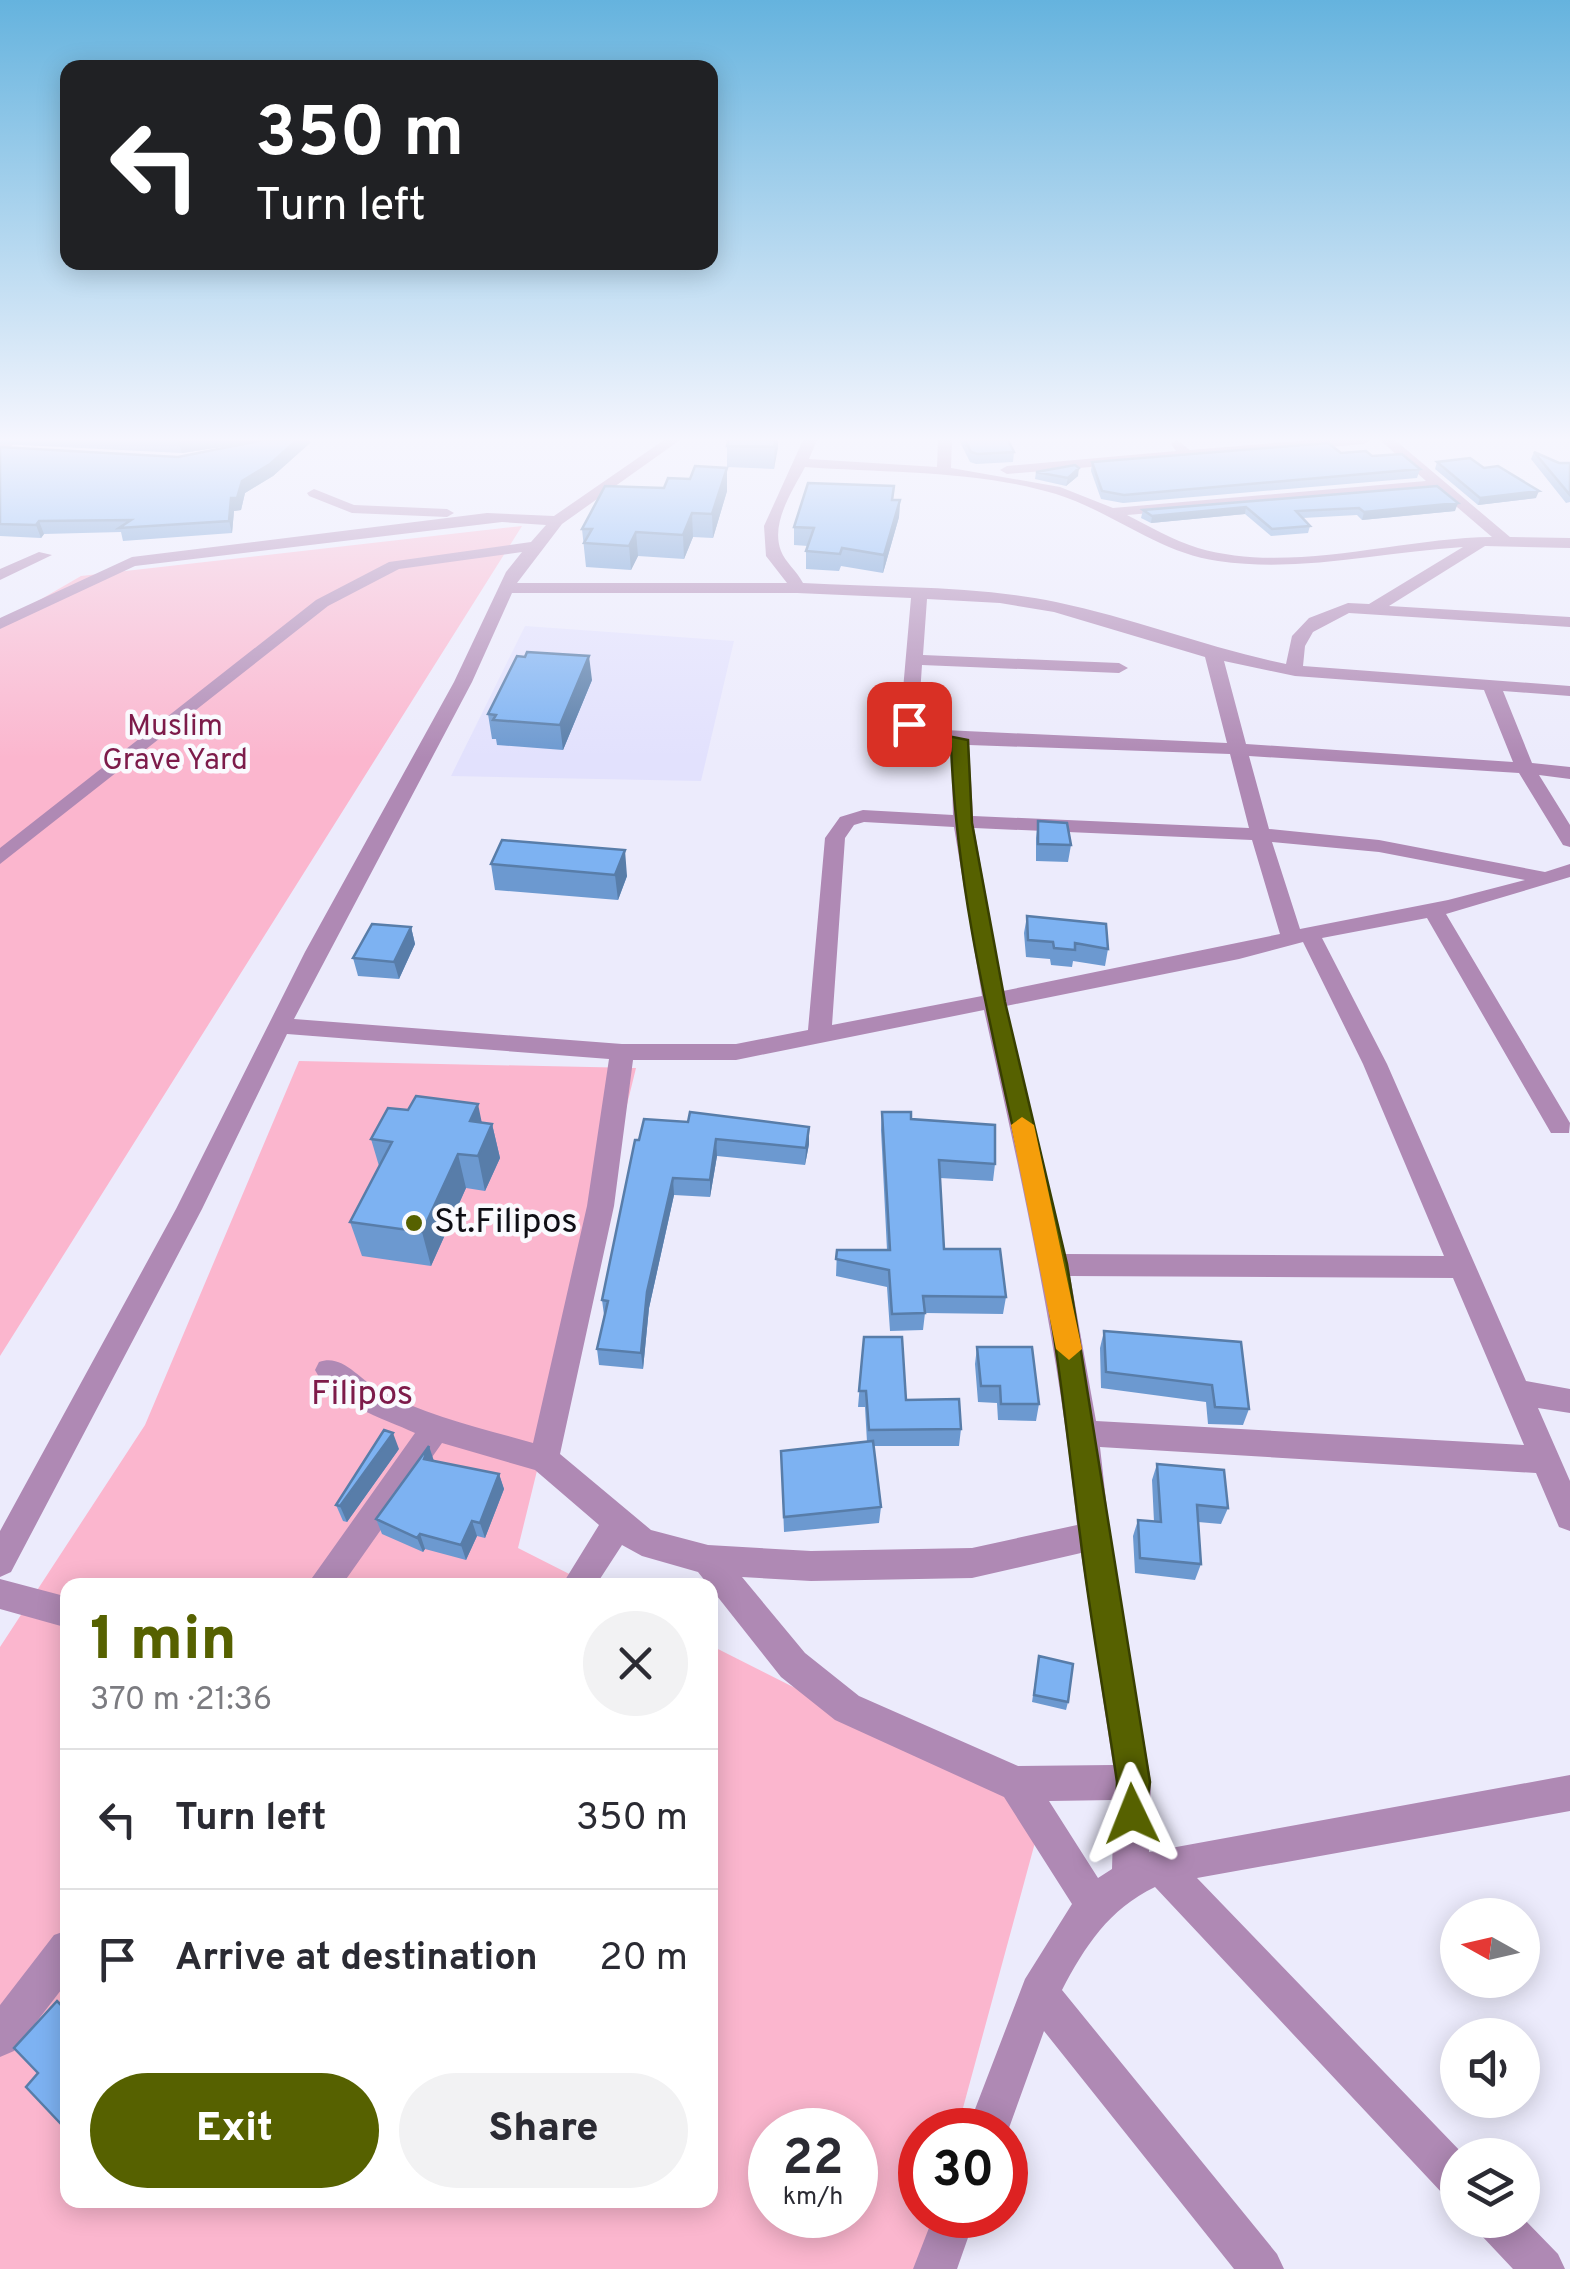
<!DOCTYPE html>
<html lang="en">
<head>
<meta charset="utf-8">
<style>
	:root { --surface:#fff; --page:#f2f2f3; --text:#2b2b33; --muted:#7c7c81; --line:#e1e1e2; --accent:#566100 }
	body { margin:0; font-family:Overpass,sans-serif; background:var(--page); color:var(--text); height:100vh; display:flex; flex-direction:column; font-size:38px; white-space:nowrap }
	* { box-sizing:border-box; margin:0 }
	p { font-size:32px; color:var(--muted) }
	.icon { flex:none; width:55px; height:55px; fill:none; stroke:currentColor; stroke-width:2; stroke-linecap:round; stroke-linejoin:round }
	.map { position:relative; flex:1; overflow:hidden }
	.side { position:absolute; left:60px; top:1578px; width:658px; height:630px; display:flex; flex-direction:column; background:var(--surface); border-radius:20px; box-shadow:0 5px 25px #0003 }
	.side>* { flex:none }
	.banner { position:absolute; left:60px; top:60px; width:658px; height:210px; border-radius:20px; box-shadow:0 5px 25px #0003; background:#202124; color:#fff; overflow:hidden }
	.needle { width:65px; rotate:278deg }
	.tools { position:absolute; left:1440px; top:1898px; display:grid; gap:20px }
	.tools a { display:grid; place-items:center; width:100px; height:100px; border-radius:50%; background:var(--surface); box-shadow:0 5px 25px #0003; font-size:50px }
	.speed { position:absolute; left:748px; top:2108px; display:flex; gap:20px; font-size:50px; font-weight:700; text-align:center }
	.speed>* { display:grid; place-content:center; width:130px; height:130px; border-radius:50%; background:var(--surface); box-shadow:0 5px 25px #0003; line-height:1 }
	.speed small { font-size:25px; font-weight:400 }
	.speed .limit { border:15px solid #d22; background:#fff; color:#111 }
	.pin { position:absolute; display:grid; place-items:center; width:85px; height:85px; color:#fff; margin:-42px; border-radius:20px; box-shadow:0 5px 15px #0006 }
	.me { position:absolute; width:110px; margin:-55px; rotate:358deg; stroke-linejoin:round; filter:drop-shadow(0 0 8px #0008) }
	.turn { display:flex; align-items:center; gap:35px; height:210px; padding:0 30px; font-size:45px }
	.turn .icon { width:130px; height:130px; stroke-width:2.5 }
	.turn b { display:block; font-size:70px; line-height:85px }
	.round { display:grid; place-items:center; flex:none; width:105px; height:105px; border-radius:52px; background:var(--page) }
	.head { display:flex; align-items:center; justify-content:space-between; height:170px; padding:0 30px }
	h1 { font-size:60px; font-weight:800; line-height:75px; color:var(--accent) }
	.cta { display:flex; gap:20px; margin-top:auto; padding:20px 30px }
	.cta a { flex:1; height:115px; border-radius:60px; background:var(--accent); color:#fff; font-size:40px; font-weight:800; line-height:115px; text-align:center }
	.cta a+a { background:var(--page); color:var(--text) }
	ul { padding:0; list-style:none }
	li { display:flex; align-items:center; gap:30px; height:140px; padding:0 30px; border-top:2px solid var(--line) }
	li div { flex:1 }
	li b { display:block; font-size:38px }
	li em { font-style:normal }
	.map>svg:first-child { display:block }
	.built { fill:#e2e1fd }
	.green { fill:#fbb6ce; fill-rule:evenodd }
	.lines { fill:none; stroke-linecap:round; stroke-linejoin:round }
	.minor { fill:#af89b4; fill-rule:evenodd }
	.wall { fill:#6c99d0 }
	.shaded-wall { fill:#587da9 }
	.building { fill:#7db2f2; stroke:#587da9; stroke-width:2.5 }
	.route { fill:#566100; stroke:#383f00; stroke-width:2.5 }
	.slow { fill:#f59e0b }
	.poi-dot { fill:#566100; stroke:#fafafe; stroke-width:4 }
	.labels { text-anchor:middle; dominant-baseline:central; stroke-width:9; stroke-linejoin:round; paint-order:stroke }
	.far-park-label { font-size:30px; fill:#7d1b4a; stroke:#fafafe }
	.poi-label { font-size:35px; fill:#0f0f15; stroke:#fafafe; text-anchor:start }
	.park-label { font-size:35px; fill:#7d1b4a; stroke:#fafafe }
</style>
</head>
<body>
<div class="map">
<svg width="1570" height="2269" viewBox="0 0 1570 2269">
	<rect width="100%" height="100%" fill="#ecebfc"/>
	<!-- built -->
	<path class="built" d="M 525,626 L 734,641 L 701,781 L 451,776 Z"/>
	<!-- green -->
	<path class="green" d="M 522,526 L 0,1356 L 0,623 L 81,576 Z
		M 299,1061 L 636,1068 L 518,1548 L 591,1585 L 68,1585 L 68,2200 L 710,2200 L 710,1645 L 1043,1813 L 957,2130 L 920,2130 L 920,2215 L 934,2215 L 919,2269 L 0,2269 L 0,1647 L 145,1425 ZM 770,2130 L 855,2130 L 855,2215 L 770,2215 Z"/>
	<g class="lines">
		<!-- minor -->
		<path class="minor" d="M 4,440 L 21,440 L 0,453 L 0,443 Z
			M 664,440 L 680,440 L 562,524 L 517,583 L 787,583 L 766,556 L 764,526 L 803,440 L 817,440 L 809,459 L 937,467 L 938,440 L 952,440 L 951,468 L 1060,487 L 1113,508 L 1426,481 L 1380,440 L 1395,440 L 1510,537 L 1570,538 L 1570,548 L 1485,546 L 1389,606 L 1570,617 L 1570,627 L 1349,613 L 1313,632 L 1305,646 L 1303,666 L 1570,686 L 1570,696 L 1503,691 L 1532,763 L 1570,767 L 1570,779 L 1539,775 L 1570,825 L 1570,847 L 1563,845 L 1519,773 L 1249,756 L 1269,829 L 1379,840 L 1545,872 L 1570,864 L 1570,877 L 1446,914 L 1570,1123 L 1569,1133 L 1551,1133 L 1427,918 L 1322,938 L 1387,1064 L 1526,1381 L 1570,1389 L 1570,1413 L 1538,1408 L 1570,1481 L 1570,1531 L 1559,1527 L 1536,1473 L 1100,1447 L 1110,1536 L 1151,1782 L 1149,1852 L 1570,1775 L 1570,1811 L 1197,1878 L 1464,2155 L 1458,2155 L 1458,2200 L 1443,2194 L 1155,1887 C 1109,1909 1085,1946 1062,1990 L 1277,2254 L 1284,2269 L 1234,2269 L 1044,2031 L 1005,2139 L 1005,2130 L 967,2130 L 1025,1979 L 1072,1904 L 1004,1797 L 835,1720 L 781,1677 L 698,1572 L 642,1556 L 622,1545 L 596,1585 L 562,1585 L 599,1525 L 535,1470 L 442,1443 L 342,1585 L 307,1585 L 415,1433 C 383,1418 331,1403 315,1370 L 319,1362 C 342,1353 359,1379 379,1390 C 426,1416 481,1428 533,1443 L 587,1206 L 609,1059 L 287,1034 L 202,1209 L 11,1572 L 0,1577 L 0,1531 L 176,1209 L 305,952 L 454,682 L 506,572 L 522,552 L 399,569 L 328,606 L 0,864 L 0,848 L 316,600 L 389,562 L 531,542 L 546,525 L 502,522 L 135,566 L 0,629 L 0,618 L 132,557 L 487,513 L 554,516 ZM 805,467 C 888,473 976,470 1056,494 C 1113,512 1159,553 1218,561 C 1301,573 1381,552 1463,547 L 1369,604 L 1348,603 L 1309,618 L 1292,636 L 1286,664 C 1208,648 1134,618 1056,602 C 974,585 886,588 803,583 C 797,571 785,562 781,551 C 770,523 793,490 805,467 ZM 1436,489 L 1492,537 C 1397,538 1291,575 1198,548 C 1173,540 1150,527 1127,515 ZM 512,593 L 797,593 L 911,598 L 900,724 L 909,737 L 951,744 L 953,815 L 863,810 L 840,817 L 825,838 L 808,1030 L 736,1044 L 622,1044 L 294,1019 L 472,682 ZM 927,599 L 1000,603 L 1054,612 L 1205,657 L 1227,743 L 923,729 L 918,724 L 922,665 L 1119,673 L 1128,668 L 1119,663 L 923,655 ZM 1224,661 L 1295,676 L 1484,690 L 1513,762 L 1246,744 ZM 969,745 L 1230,754 L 1249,828 L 973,816 ZM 864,822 L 954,827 L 982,996 L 832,1025 L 845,838 L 854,825 ZM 974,828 L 1252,840 L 1280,934 L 1003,991 ZM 1272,842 L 1379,852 L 1525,880 L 1448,900 L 1300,929 ZM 1303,942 L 1363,1064 L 1444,1256 L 1065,1254 L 1006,1006 L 1239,959 ZM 984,1010 C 1022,1181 1060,1351 1077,1525 L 972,1548 L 811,1551 L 708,1545 L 651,1530 L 560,1454 L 614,1206 L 633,1060 L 736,1060 ZM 1070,1276 L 1453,1278 L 1524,1445 L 1096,1421 ZM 1081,1553 L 1113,1765 L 1018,1766 L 859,1696 L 805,1653 L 742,1577 L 811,1581 L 972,1578 ZM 1114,1800 L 1112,1869 L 1098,1878 L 1049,1801 Z
			M 1177,440 L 1190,450 L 1310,440 L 1371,440 L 1364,444 L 1007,474 L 1000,470 L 1007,466 L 1176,451 L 1171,444 Z
			M 314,489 L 354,505 L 447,509 L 454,513 L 447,517 L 352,513 L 309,496 L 307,493 Z
			M 39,552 L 52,555 L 0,580 L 0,569 Z
			M 0,1579 L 68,1597 L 68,1628 L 0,1609 Z
			M 68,1930 L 68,1981 L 14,2051 L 0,2057 L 0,2005 L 54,1935 Z
			M 934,2215 L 976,2215 L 957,2269 L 913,2269 Z
			M 1522,2217 L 1558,2254 L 1565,2269 L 1513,2269 L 1481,2235 L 1475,2220 L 1522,2220 Z"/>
	</g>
	<!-- wall -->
	<path class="wall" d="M 0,440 L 309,440 L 310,443 L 273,476 L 245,493 L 241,510 L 234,511 L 232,533 L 123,541 L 121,532 L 44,534 L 41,538 L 0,536 L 0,447 L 178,457 L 249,443 L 182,453 L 0,444 Z
		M 728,440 L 778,440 L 774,469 L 727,467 L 727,446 Z
		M 959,440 L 1008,440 L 1014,452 L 1013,462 L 976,464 L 970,462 Z
		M 1534,452 L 1559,463 L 1570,463 L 1570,502 L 1566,503 L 1531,459 Z
		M 1341,453 L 1372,456 L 1420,469 L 1417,478 L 1123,503 L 1101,499 L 1091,471 L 1092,462 Z
		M 1437,462 L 1484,468 L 1536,498 L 1478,505 L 1435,469 Z
		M 727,468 L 727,491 L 713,538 L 693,537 L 684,559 L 638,556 L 631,570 L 586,567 L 582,529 L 664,488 Z
		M 1036,472 L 1078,476 L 1066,486 L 1035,479 Z
		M 1437,486 L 1455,511 L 1362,520 L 1357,515 L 1303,518 L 1310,526 L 1308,533 L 1271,536 L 1245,514 L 1151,523 L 1141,518 L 1143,510 Z
		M 893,500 L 900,500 L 899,517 L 883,573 L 841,566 L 839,571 L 806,569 L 806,551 L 808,546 L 794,545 L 794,527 Z
		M 592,680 L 563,750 L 497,745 L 496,739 L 492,739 L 488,714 Z
		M 1038,821 L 1071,845 L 1068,862 L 1036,861 L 1036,838 Z
		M 491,864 L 627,876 L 618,900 L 495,890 Z
		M 1027,916 L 1108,949 L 1105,966 L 1073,961 L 1072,967 L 1051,965 L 1050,959 L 1026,957 L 1024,933 Z
		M 411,927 L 415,944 L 399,979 L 358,976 L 353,958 Z
		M 882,1112 L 911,1119 L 995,1164 L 993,1181 L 940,1178 L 944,1249 L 1006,1297 L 1003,1314 L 925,1313 L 923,1330 L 890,1331 L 887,1287 L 836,1276 L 837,1250 L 887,1250 L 881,1130 Z
		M 644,1119 L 809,1144 L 805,1165 L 717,1156 L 710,1197 L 674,1195 L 649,1308 L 643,1369 L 599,1365 L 597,1349 L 604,1315 L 602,1300 Z
		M 482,1122 L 492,1124 L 500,1158 L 485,1191 L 466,1188 L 431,1266 L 362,1256 L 350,1222 L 379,1166 L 371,1139 Z
		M 1104,1331 L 1241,1342 L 1249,1409 L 1243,1425 L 1208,1424 L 1206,1402 L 1101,1388 L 1100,1348 Z
		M 864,1337 L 906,1400 L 961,1429 L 959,1446 L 873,1446 L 881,1507 L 879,1523 L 784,1532 L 781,1451 L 867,1442 L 865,1407 L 858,1407 Z
		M 977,1347 L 1039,1404 L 1036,1421 L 998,1420 L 997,1403 L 978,1402 L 975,1364 Z
		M 399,1449 L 347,1522 L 343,1521 L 336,1505 Z
		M 434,1461 L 499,1474 L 504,1489 L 485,1538 L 477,1536 L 466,1560 L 425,1549 L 423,1552 L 382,1534 L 376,1519 Z
		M 1157,1464 L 1228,1508 L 1221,1524 L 1198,1522 L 1201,1564 L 1195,1580 L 1135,1573 L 1133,1536 L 1138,1520 L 1154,1522 L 1152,1480 Z
		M 1039,1656 L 1068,1702 L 1066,1710 L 1032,1702 Z"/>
	<!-- shaded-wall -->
	<path class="shaded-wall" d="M 187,440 L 266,440 L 182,453 L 178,442 Z
		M 297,440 L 309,440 L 310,443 L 273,476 L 245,493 L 241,510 L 234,511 L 232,533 L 229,521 L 231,498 L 242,481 Z
		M 775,440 L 778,440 L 778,448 L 774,469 Z
		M 727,468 L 727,491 L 713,538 L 712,514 Z
		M 1079,468 L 1078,476 L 1066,486 L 1068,478 Z
		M 1539,491 L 1536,498 L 1478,505 L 1480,498 Z
		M 900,500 L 899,517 L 883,573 L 884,555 Z
		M 1458,503 L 1455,511 L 1362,520 L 1364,512 Z
		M 1246,507 L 1245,514 L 1151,523 L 1152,516 Z
		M 692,513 L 693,537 L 684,559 L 683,535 Z
		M 39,521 L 44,534 L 41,538 L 36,525 Z
		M 636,532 L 638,556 L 631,570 L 629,546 Z
		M 589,656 L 592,680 L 563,750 L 560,725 Z
		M 625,850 L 627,876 L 618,900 L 615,875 Z
		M 411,927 L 415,944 L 399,979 L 394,962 Z
		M 478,1104 L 485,1138 L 470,1121 Z
		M 492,1124 L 500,1158 L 485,1191 L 478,1156 Z
		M 809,1127 L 809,1144 L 805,1165 L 806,1148 Z
		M 716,1139 L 717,1156 L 710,1197 L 710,1180 Z
		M 458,1154 L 466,1188 L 431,1266 L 422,1232 Z
		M 673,1178 L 674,1195 L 649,1308 L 643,1369 L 641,1353 L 647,1292 Z
		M 393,1433 L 399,1449 L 347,1522 L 340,1506 Z
		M 429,1446 L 434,1461 L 424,1459 Z
		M 499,1474 L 504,1489 L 485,1538 L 480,1523 Z
		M 472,1521 L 477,1536 L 466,1560 L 461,1545 Z
		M 420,1534 L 425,1549 L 423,1552 L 417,1538 Z
		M 68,2114 L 68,2128 L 60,2123 Z"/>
	<!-- building -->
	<path class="building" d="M 263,440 L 297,440 L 270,464 L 242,481 L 237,498 L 231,498 L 229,521 L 119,528 L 131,520 L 39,521 L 36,525 L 0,524 L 0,447 L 178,457 Z
		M 728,440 L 775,440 L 774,447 L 727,446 Z
		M 965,440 L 1008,440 L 1014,452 L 977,454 L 971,452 Z
		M 1328,443 L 1341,453 L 1366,451 L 1372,456 L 1402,454 L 1420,469 L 1124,495 L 1102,491 L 1092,462 Z
		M 1534,452 L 1559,463 L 1570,463 L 1570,495 Z
		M 1470,458 L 1484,468 L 1498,466 L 1539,491 L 1480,498 L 1437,462 Z
		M 1075,465 L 1079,468 L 1068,478 L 1036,472 Z
		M 695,466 L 727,468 L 712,514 L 692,513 L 683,535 L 636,532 L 629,546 L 584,543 L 592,529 L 582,529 L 605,486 L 664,488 L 668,478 L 690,479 Z
		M 808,483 L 894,486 L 892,500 L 900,500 L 884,555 L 842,548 L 840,554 L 806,551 L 814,528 L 794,527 Z
		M 1437,486 L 1458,503 L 1364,512 L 1359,508 L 1296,511 L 1310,526 L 1272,529 L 1246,507 L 1152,516 L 1143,510 Z
		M 527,652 L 589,656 L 560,725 L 493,720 L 496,715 L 488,714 L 517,656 L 525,657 Z
		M 1038,821 L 1067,823 L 1071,845 L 1038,844 Z
		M 502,840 L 625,850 L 615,875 L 491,864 Z
		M 1027,916 L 1106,924 L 1108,949 L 1075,943 L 1075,950 L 1054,948 L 1053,942 L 1028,940 Z
		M 372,924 L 411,927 L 394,962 L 353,958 Z
		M 416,1096 L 478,1104 L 470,1121 L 492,1124 L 478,1156 L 458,1154 L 422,1232 L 350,1222 L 392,1142 L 371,1139 L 388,1108 L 408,1110 Z
		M 690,1112 L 809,1127 L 806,1148 L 716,1139 L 710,1180 L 673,1178 L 647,1292 L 641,1353 L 597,1349 L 608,1301 L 602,1300 L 635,1140 L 639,1140 L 644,1119 L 688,1122 Z
		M 882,1112 L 911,1112 L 911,1119 L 995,1125 L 995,1164 L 939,1160 L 944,1249 L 1000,1249 L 1006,1297 L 923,1296 L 925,1313 L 892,1314 L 889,1270 L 836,1259 L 837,1250 L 890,1250 Z
		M 1104,1331 L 1241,1342 L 1249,1409 L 1215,1407 L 1212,1385 L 1106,1372 Z
		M 864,1337 L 902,1337 L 906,1400 L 959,1399 L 961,1429 L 869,1430 L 866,1391 L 859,1391 Z
		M 977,1347 L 1032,1347 L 1039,1404 L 1001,1404 L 1000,1386 L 981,1386 Z
		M 384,1430 L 393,1433 L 340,1506 L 336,1505 Z
		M 873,1441 L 881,1507 L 784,1517 L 781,1451 Z
		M 429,1446 L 424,1459 L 499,1474 L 480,1523 L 472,1521 L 461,1545 L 420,1534 L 417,1538 L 376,1519 Z
		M 1157,1464 L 1224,1470 L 1228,1508 L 1197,1505 L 1201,1564 L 1140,1558 L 1138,1520 L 1161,1522 Z
		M 1039,1656 L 1073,1664 L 1068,1702 L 1034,1695 Z
		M 57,2001 L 68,2012 L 68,2114 L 60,2123 L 26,2087 L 38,2073 L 14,2048 Z"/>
	<!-- sky -->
	<linearGradient id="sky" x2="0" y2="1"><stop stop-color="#65b3de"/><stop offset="0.58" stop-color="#f6f6fe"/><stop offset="1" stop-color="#f6f6fe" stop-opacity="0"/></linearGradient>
	<rect width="1570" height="758" fill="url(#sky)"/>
	<!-- route -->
	<path class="route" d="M 909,719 L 927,732 L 968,740 L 972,823 L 1005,1002 L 1067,1264 L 1150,1782 L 1144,1826 L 1132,1831 L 1121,1826 L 1116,1814 L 1117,1782 C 1105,1700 1090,1618 1080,1535 C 1068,1445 1059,1355 1042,1265 C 1009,1092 957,922 951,744 L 916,740 L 901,724 Z"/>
	<!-- slow -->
	<path class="slow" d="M 1022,1117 L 1034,1125 L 1082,1349 L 1069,1360 L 1056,1349 L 1011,1125 Z"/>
	<!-- markers -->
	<circle class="poi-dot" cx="414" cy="1223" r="10"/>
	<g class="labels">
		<!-- far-park labels -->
		<g class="far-park-label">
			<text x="175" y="727">Muslim<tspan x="175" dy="34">Grave Yard</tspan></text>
		</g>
		<!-- poi labels -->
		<g class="poi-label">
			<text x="434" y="1223">St.Filipos</text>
		</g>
		<!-- park labels -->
		<g class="park-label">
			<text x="362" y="1395">Filipos</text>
		</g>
	</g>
</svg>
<div class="tools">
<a><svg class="needle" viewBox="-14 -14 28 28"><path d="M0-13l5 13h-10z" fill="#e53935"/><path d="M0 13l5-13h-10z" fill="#7c7c81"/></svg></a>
<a><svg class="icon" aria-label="sound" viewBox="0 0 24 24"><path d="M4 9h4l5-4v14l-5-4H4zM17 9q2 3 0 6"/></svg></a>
<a><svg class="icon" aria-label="layers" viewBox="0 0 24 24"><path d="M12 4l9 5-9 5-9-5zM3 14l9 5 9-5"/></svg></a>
</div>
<div class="speed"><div>22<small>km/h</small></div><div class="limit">30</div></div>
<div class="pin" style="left:909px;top:724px;background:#d93025"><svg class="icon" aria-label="arrive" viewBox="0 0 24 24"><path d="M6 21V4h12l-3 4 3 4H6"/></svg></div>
<svg class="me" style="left:1132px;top:1814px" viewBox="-20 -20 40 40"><path d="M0-17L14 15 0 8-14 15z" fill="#566100" stroke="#fff" stroke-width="4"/></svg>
<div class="banner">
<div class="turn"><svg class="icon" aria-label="left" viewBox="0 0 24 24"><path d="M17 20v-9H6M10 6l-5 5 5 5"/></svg><div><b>350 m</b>Turn left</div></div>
</div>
<section class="side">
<div class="head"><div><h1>1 min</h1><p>370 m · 21:36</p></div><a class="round"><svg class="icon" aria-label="close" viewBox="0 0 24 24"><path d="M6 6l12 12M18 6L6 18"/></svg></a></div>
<ul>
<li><svg class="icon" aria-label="left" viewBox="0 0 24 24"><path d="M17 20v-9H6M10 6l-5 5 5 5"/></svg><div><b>Turn left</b></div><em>350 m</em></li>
<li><svg class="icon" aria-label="arrive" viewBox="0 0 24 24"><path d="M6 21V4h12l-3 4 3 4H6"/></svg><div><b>Arrive at destination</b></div><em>20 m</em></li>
</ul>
<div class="cta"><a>Exit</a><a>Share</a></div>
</section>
</div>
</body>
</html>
